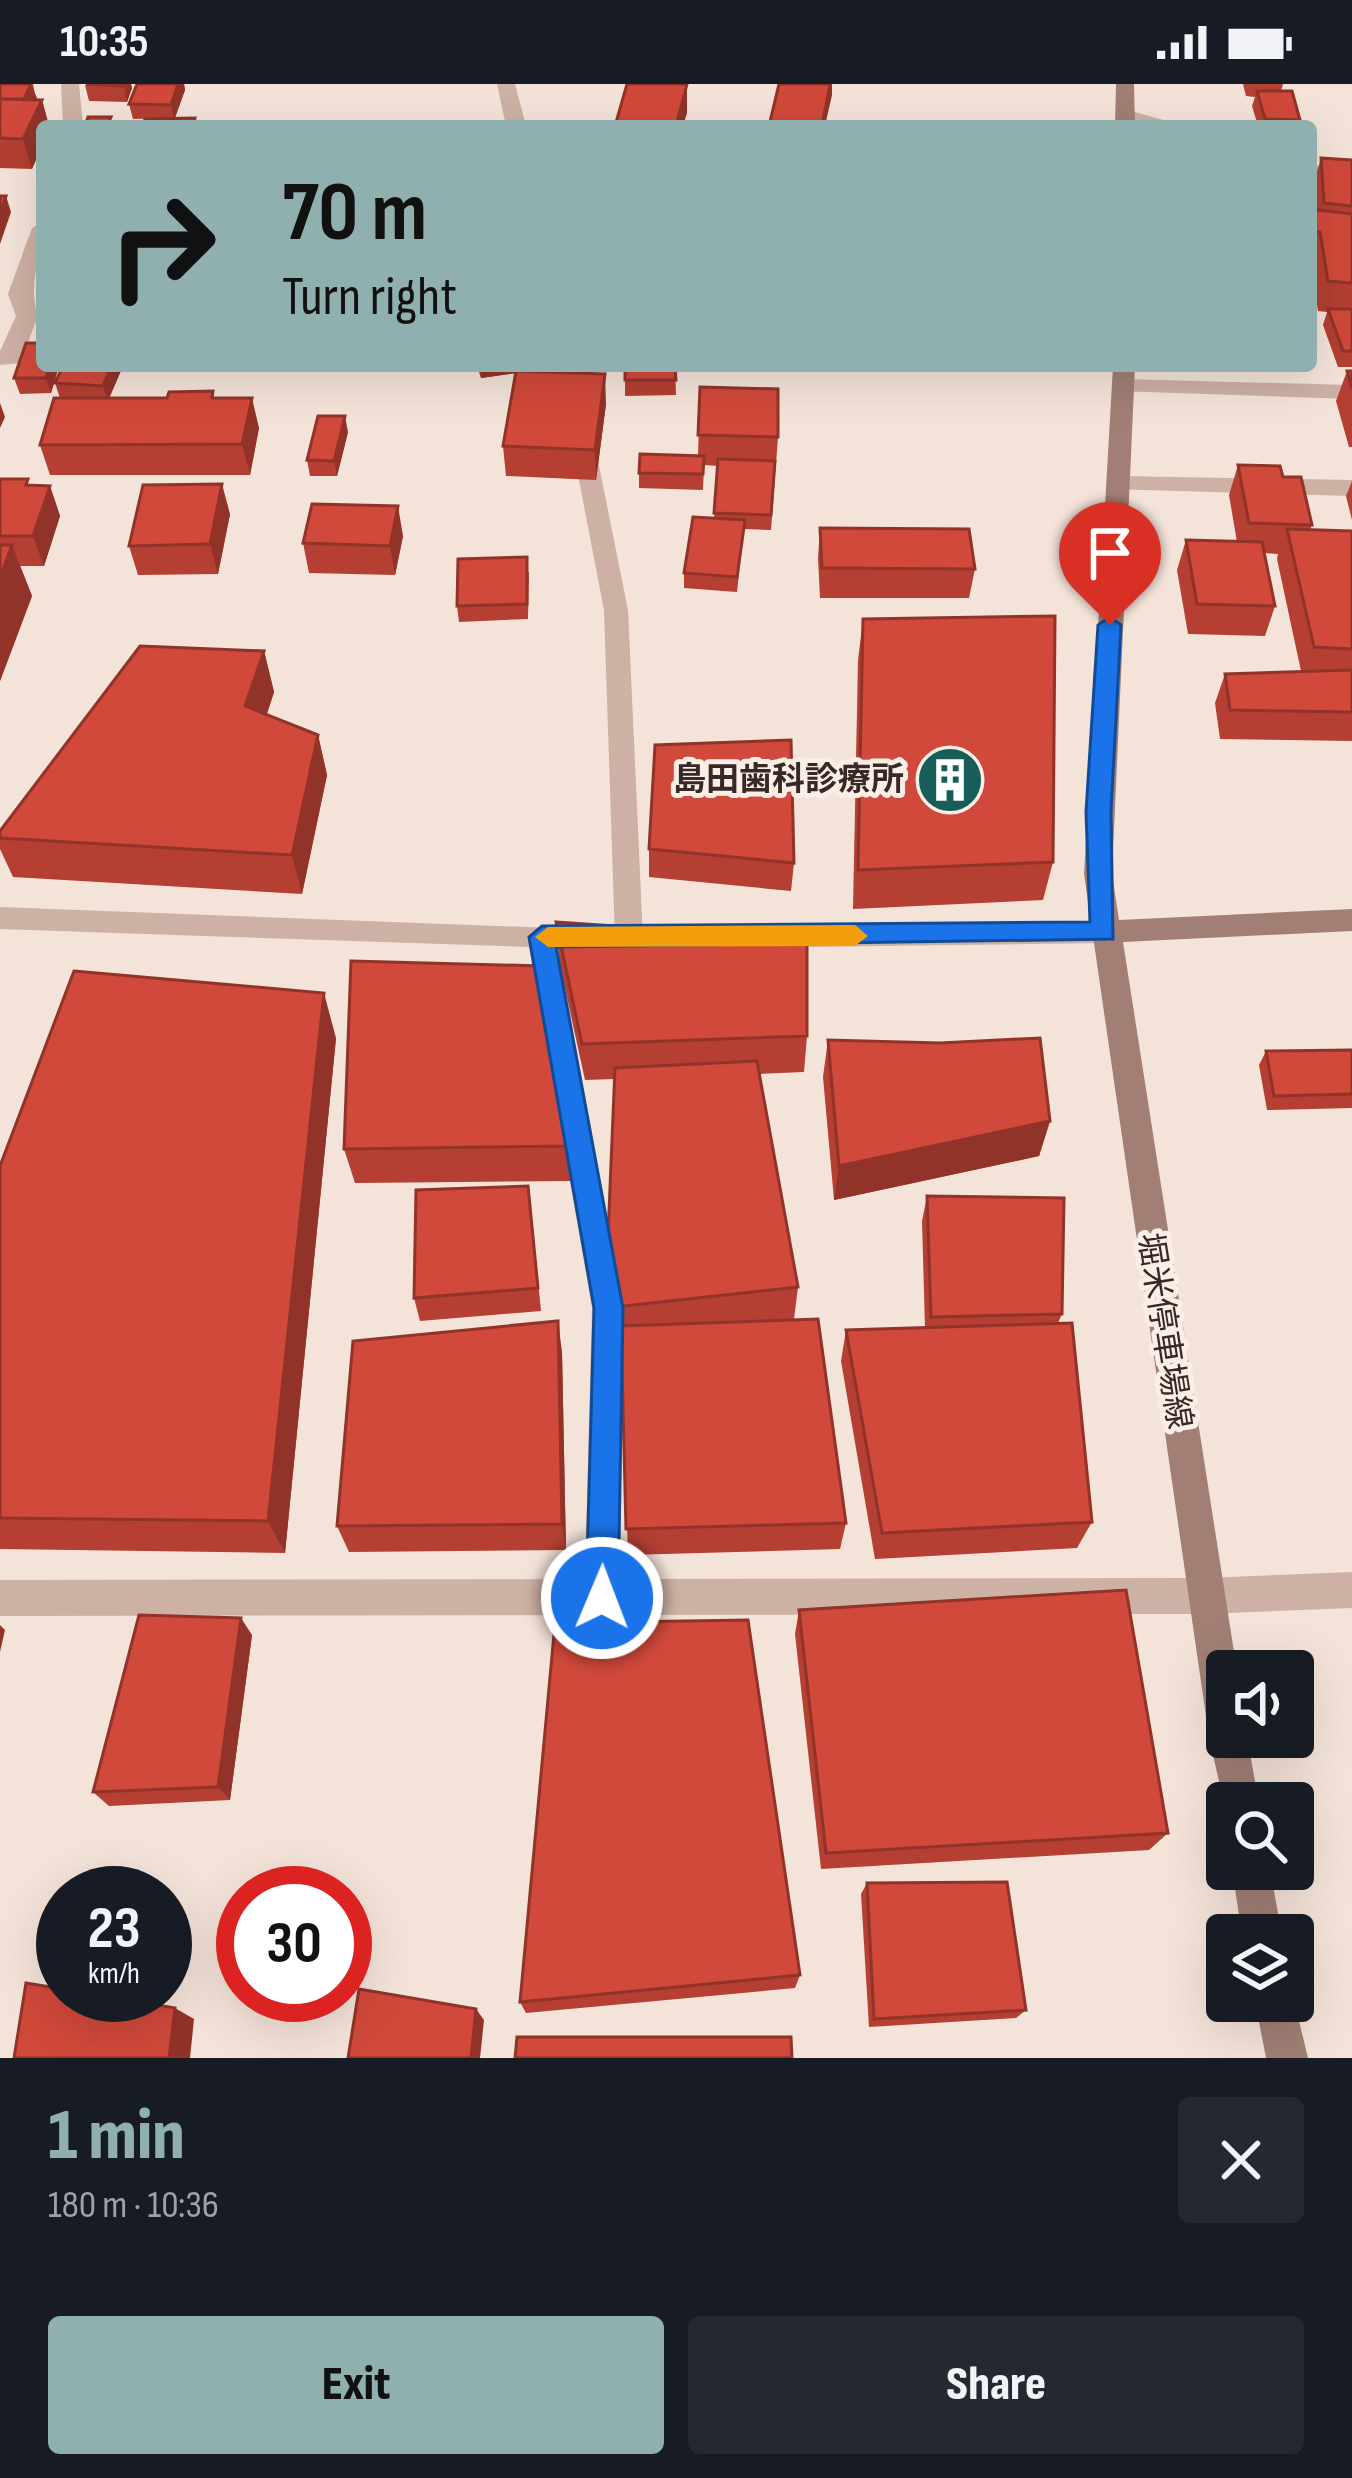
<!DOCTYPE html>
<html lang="en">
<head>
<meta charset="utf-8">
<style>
	:root { --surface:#171b24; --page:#242831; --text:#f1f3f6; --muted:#9ea1a6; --accent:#8fb0af }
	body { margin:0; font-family:"Sofia Sans Condensed","Noto Sans JP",sans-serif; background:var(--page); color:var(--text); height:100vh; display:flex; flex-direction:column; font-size:45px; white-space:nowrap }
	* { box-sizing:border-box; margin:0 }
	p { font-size:39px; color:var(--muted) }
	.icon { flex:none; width:66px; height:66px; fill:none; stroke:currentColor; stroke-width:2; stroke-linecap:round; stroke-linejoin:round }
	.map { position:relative; height:1974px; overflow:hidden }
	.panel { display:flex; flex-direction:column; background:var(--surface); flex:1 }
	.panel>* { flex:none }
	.top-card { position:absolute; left:36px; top:36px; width:1281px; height:252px; border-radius:12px; box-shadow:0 12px 48px #0002; background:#8fb0af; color:#111; overflow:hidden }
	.controls { position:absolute; left:1206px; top:1566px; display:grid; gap:24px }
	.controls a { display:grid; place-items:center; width:108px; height:108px; border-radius:12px; background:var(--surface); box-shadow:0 12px 48px #0002; font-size:60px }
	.speed { position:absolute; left:36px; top:1782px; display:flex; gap:24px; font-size:60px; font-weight:700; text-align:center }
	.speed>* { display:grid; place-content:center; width:156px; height:156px; border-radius:50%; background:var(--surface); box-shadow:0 12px 48px #0002; line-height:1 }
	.speed small { font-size:30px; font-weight:400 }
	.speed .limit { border:18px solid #d22; background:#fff; color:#111 }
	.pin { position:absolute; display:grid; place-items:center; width:102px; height:102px; color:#fff; margin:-123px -51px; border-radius:50% 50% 50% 0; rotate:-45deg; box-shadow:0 0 12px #0007 }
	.pin .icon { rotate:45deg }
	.me { position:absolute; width:132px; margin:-66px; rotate:1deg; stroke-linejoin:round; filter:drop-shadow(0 0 9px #0008) }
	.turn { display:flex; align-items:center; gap:42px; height:252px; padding:0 48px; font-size:54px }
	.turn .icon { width:156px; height:156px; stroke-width:2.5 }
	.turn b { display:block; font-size:84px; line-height:102px }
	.round { display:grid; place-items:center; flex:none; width:126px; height:126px; border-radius:12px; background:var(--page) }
	.head { display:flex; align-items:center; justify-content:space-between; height:204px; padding:0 48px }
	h1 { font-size:72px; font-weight:800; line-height:90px; color:var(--accent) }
	.button { display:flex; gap:24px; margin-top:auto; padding:24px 48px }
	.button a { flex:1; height:138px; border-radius:12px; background:var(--accent); color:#111; font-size:48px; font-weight:800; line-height:138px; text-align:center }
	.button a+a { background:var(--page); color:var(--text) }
	.status { display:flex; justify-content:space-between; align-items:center; height:84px; padding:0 60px; background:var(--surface); direction:ltr }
	.status svg { height:33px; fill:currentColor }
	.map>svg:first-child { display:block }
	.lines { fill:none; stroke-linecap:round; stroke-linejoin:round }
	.street { fill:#cdb1a4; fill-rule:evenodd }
	.secondary { fill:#a17f75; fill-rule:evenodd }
	.wall { fill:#b43f32 }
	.shaded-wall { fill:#923329 }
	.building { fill:#d1493a; stroke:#923329; stroke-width:3 }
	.route { fill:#1a73e8; stroke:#114b97; stroke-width:3 }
	.slow { fill:#f59e0b }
	.labels { text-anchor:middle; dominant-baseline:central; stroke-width:10; stroke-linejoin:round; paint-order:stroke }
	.poi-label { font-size:33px; font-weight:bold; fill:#382926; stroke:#fbeee6; text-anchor:end }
	.street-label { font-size:33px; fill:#382926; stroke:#fbeee6 }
</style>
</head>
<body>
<div class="status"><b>10:35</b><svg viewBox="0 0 49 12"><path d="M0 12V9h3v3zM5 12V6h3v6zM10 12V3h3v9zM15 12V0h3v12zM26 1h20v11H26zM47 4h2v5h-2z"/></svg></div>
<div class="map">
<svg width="1352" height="1974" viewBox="0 0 1352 1974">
	<rect width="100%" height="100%" fill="#f4e3d9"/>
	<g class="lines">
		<!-- street -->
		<path class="street" d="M 61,0 L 79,0 L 83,42 L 63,42 Z
			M 497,0 L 515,0 L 526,42 L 506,42 Z
			M 1125,25 L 1170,38 L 1173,42 L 1142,42 L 1118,35 L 1118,27 Z
			M 1311,80 L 1352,92 L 1352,104 L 1311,92 Z
			M 42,138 C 42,171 27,202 38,232 L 20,279 L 0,281 L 0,267 L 16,232 L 8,210 L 32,144 Z
			M 557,282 L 579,282 L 628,526 L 643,855 L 629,866 L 615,855 L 604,526 Z
			M 1124,295 L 1352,301 L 1352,315 L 1116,307 L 1116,297 Z
			M 1118,392 L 1352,396 L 1352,412 L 1110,405 L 1106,400 Z
			M 0,823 L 604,846 L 608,854 L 604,862 L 557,864 L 624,1224 L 620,1495 L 1204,1494 L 1352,1488 L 1352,1524 L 1204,1530 L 0,1532 L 0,1496 L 585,1495 L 592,1224 L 529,863 L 0,845 Z
			M 1103,837 L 1117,848 L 1103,859 L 732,864 L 718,853 L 732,842 Z"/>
		<!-- secondary -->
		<path class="secondary" d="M 1116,0 L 1134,0 L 1135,42 L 1115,42 Z
			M 1113,282 L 1135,282 L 1112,790 L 1119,836 L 1352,825 L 1352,847 L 1123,858 L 1237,1587 L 1227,1587 L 1227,1653 L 1247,1653 L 1259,1719 L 1227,1719 L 1227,1733 L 1209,1653 L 1084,790 Z
			M 1232,1785 L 1270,1785 L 1282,1851 L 1242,1851 Z
			M 1293,1912 L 1308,1974 L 1266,1974 L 1255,1917 L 1293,1917 Z"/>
	</g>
	<!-- wall -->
	<path class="wall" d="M 0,0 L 33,0 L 36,16 L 42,16 L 49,42 L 42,42 L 32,85 L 0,84 Z
		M 131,0 L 132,4 L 127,18 L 89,17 L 85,1 Z
		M 137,0 L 184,0 L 185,6 L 175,34 L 133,35 L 129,20 Z
		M 1243,0 L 1283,0 L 1281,7 L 1300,36 L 1298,42 L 1258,42 L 1252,22 L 1255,13 L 1246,12 Z
		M 1321,74 L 1352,76 L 1352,283 L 1338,283 L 1323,241 L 1327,228 L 1318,227 L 1311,183 L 1311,125 L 1314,125 L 1312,104 Z
		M 42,282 L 59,282 L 51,309 L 20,310 L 14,294 Z
		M 123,282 L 109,314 L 214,314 L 259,344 L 250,391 L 50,391 L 40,361 L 60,314 L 55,299 Z
		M 477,282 L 545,282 L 545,285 L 528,287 L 606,320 L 596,396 L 506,392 L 503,362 L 516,289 L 481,294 Z
		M 625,282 L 675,282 L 676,311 L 625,312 Z
		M 1208,282 L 1284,282 L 1282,287 Z
		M 1347,287 L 1352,287 L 1352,363 L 1349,363 L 1336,317 Z
		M 700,303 L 778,353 L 771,446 L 744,445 L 737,508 L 684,504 L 684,489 L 714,434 L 718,382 L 704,381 L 703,406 L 639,404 L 639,389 L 698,372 Z
		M 348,348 L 337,392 L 310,392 L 307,376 Z
		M 1238,381 L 1283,393 L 1312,441 L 1310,446 L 1352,447 L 1352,657 L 1220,655 L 1215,619 L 1225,590 L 1301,587 L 1277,475 L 1278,470 L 1264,469 L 1275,522 L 1265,552 L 1188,550 L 1177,486 L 1186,456 L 1237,458 L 1229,411 Z
		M 0,395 L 30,402 L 50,402 L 60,432 L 44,482 L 20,482 L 32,512 L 0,597 Z
		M 1352,397 L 1352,436 L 1346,412 Z
		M 230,430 L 218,490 L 138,491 L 129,462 Z
		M 820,444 L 975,485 L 969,514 L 820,514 L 818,474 Z
		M 403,452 L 395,491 L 309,489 L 303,459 Z
		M 529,488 L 528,535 L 459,538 L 457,522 Z
		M 863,535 L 1053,778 L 1043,816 L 853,825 L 858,576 Z
		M 264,567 L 274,608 L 267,630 L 318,651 L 327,691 L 302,810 L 13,793 L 0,765 L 0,747 Z
		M 649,765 L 794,779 L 791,807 L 649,793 Z
		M 556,838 L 807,952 L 804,988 L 759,990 L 798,1203 L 794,1235 L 775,1237 L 846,1439 L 840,1465 L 628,1471 L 621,1254 L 608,1255 L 605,1224 L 614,995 L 585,996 L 559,877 Z
		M 336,954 L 285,1469 L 0,1465 L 0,1082 Z
		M 828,956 L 1050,1037 L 1039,1072 L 834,1116 L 823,993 Z
		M 1352,966 L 1352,1024 L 1267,1026 L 1259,981 L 1266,967 Z
		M 568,1062 L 571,1097 L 355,1099 L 344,1065 Z
		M 927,1112 L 1062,1230 L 1058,1239 L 1092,1438 L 1077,1464 L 875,1475 L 841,1277 L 846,1246 L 925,1244 L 922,1137 Z
		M 531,1126 L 541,1227 L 420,1237 L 414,1214 Z
		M 562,1268 L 566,1466 L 349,1468 L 337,1442 Z
		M 799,1526 L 1168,1749 L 1149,1766 L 821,1785 L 795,1550 Z
		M 252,1551 L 230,1716 L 109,1722 L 93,1708 Z
		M 867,1799 L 1026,1926 L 1016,1934 L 869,1943 L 861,1810 Z
		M 800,1891 L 795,1904 L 526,1929 L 520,1918 Z"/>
	<!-- shaded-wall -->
	<path class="shaded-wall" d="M 31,0 L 37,14 L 28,31 L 23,16 Z
		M 124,0 L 131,0 L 132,4 L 127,18 Z
		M 178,0 L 184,0 L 185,6 L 174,36 L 171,21 Z
		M 687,0 L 687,29 L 683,42 L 676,42 Z
		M 830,0 L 832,0 L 832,11 L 825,42 L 822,42 Z
		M 42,16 L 49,42 L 42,42 L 42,63 L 32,85 L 23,55 Z
		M 6,112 L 11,128 L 0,160 L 0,130 Z
		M 49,282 L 59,282 L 51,309 L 46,294 Z
		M 111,282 L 123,282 L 108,317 L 103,302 Z
		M 480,282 L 545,282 L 545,285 L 481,294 Z
		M 605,290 L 606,320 L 596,396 L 595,366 Z
		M 252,314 L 259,344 L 250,391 L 242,360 Z
		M 0,319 L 5,333 L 0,344 Z
		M 345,332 L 348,348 L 337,392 L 334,377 Z
		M 222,400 L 230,430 L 218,490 L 210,460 Z
		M 50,402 L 60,432 L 44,482 L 33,452 Z
		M 398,422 L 403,452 L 395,491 L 390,462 Z
		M 12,461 L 32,512 L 0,597 L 0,493 Z
		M 264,567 L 274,608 L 256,662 L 245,622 Z
		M 318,651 L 327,691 L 302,810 L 292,771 Z
		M 324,909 L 336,954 L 285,1469 L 268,1437 Z
		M 1050,1037 L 1039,1072 L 834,1116 L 839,1082 Z
		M 558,1237 L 562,1268 L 566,1466 L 562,1440 Z
		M 241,1534 L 252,1551 L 230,1716 L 218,1703 Z
		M 0,1541 L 5,1546 L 0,1568 Z
		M 175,1924 L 194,1935 L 190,1974 L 169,1974 Z
		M 476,1925 L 484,1936 L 480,1974 L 471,1974 Z"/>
	<!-- building -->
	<path class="building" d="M 0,0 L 31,0 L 24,15 L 0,15 Z
		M 86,0 L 124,0 L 123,2 Z
		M 137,0 L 178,0 L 171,21 L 129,20 Z
		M 627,0 L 687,0 L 676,42 L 615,42 Z
		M 779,0 L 830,0 L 822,42 L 769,42 Z
		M 1257,7 L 1292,7 L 1300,36 L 1265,35 Z
		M 0,15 L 42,16 L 23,55 L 0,54 Z
		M 88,33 L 111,33 L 107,42 L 85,42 Z
		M 195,34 L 193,42 L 143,42 L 145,35 Z
		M 1321,74 L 1352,76 L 1352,122 L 1324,119 Z
		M 0,112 L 6,112 L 0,130 Z
		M 1311,125 L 1352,130 L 1352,199 L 1328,197 L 1320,148 L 1311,147 Z
		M 1328,225 L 1352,225 L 1352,267 L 1343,267 Z
		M 26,259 L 42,259 L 42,282 L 49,282 L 46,294 L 14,294 Z
		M 63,282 L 111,282 L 103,302 L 55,299 Z
		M 625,282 L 675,282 L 676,296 L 625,296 Z
		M 516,287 L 605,290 L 595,366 L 503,362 Z
		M 1347,287 L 1352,287 L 1352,305 Z
		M 700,303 L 778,305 L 778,353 L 698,351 Z
		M 213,307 L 212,314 L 252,314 L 242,360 L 40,361 L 54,314 L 167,314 L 169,308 Z
		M 318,332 L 345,332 L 334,377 L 307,376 Z
		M 640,370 L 704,372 L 703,390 L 639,389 Z
		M 718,375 L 775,377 L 771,431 L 714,429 Z
		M 1238,381 L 1280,382 L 1283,393 L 1301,393 L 1312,441 L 1249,439 Z
		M 0,395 L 28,395 L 26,401 L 50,402 L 33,452 L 0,452 Z
		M 222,400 L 210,460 L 129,462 L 143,401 Z
		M 312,420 L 398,422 L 390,462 L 303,459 Z
		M 693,433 L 745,436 L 737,493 L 684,489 Z
		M 820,444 L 969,445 L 975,485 L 822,484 Z
		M 1287,445 L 1352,447 L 1352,565 L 1314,563 Z
		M 1186,456 L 1262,458 L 1275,522 L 1197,520 Z
		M 0,461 L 12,461 L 0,493 Z
		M 527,473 L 527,520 L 457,522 L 458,475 Z
		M 1055,532 L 1053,778 L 858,786 L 863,535 Z
		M 140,562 L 264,567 L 245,622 L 318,651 L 292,771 L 0,754 L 0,747 Z
		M 1352,586 L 1352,628 L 1230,626 L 1225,590 Z
		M 791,656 L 794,779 L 649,765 L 655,661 Z
		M 556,838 L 807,855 L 807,952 L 582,960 Z
		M 351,877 L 542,882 L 568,1062 L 344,1065 Z
		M 74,887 L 324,909 L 268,1437 L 0,1434 L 0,1082 Z
		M 1040,954 L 1050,1037 L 839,1082 L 828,956 L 940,959 Z
		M 1352,966 L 1352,1010 L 1274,1012 L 1266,967 Z
		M 757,977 L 798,1203 L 605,1224 L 615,984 Z
		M 528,1102 L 538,1204 L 414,1214 L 416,1106 Z
		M 927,1112 L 1064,1114 L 1062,1230 L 931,1233 Z
		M 818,1235 L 846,1439 L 626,1445 L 621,1242 Z
		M 558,1237 L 562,1440 L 337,1442 L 353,1257 Z
		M 1072,1239 L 1092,1438 L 882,1449 L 846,1246 Z
		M 1126,1506 L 1168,1749 L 826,1769 L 799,1526 Z
		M 139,1531 L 241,1534 L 218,1703 L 93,1708 Z
		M 748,1536 L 800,1891 L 520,1918 L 555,1539 Z
		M 1007,1798 L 1026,1926 L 874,1935 L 867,1799 Z
		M 26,1899 L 63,1905 L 63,1911 L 98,1911 L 175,1924 L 169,1974 L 14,1974 Z
		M 359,1905 L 476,1925 L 471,1974 L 348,1974 Z
		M 517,1953 L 791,1953 L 792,1974 L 515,1974 Z"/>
	<!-- route -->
	<path class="route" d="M 1110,533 L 1121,541 L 1111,728 L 1113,855 L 556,863 L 623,1224 L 618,1514 L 614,1526 L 602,1530 L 591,1526 L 586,1514 L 594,1224 L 529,853 L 542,842 L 1090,838 L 1086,728 L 1098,541 Z"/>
	<!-- slow -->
	<path class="slow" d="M 855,841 L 868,852 L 855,862 L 548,863 L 535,853 L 548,843 Z"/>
	<!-- icons -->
	<defs>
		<g id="building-disc" transform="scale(3.45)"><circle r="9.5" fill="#185d58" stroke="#fbeee6"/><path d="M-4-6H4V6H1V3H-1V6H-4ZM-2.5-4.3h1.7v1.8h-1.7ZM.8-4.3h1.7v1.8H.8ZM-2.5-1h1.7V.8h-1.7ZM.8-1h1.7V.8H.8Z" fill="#fff"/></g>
	</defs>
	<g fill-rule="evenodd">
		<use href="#building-disc" x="950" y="696"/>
	</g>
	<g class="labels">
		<!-- poi labels -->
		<g class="poi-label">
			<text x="904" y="696">島田歯科診療所</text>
		</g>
		<!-- street labels -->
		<g class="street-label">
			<text transform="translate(1164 1247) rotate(81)">堀米停車場線</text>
		</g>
	</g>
</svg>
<div class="controls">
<a><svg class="icon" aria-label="sound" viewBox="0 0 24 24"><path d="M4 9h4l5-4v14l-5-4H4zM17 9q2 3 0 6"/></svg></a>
<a><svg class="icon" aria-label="search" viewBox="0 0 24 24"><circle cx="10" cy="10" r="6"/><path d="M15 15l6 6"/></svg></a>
<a><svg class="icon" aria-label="layers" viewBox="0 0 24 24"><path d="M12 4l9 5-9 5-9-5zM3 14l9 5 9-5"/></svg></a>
</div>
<div class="speed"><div>23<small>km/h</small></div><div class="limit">30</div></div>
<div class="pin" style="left:1110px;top:541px;background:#d93025"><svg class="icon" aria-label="arrive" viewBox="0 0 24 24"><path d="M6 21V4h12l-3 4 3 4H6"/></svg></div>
<svg class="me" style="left:602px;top:1514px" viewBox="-20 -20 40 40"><circle r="17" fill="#1a73e8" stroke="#fff" stroke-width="3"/><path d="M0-11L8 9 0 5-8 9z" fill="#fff"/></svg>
<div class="top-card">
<div class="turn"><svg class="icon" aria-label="right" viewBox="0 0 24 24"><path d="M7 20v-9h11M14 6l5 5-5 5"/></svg><div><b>70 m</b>Turn right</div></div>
</div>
</div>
<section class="panel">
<div class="head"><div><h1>1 min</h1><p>180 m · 10:36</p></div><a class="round"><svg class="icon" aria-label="close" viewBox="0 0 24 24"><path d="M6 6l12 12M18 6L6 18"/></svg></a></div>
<div class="button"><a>Exit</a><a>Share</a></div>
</section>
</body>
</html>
